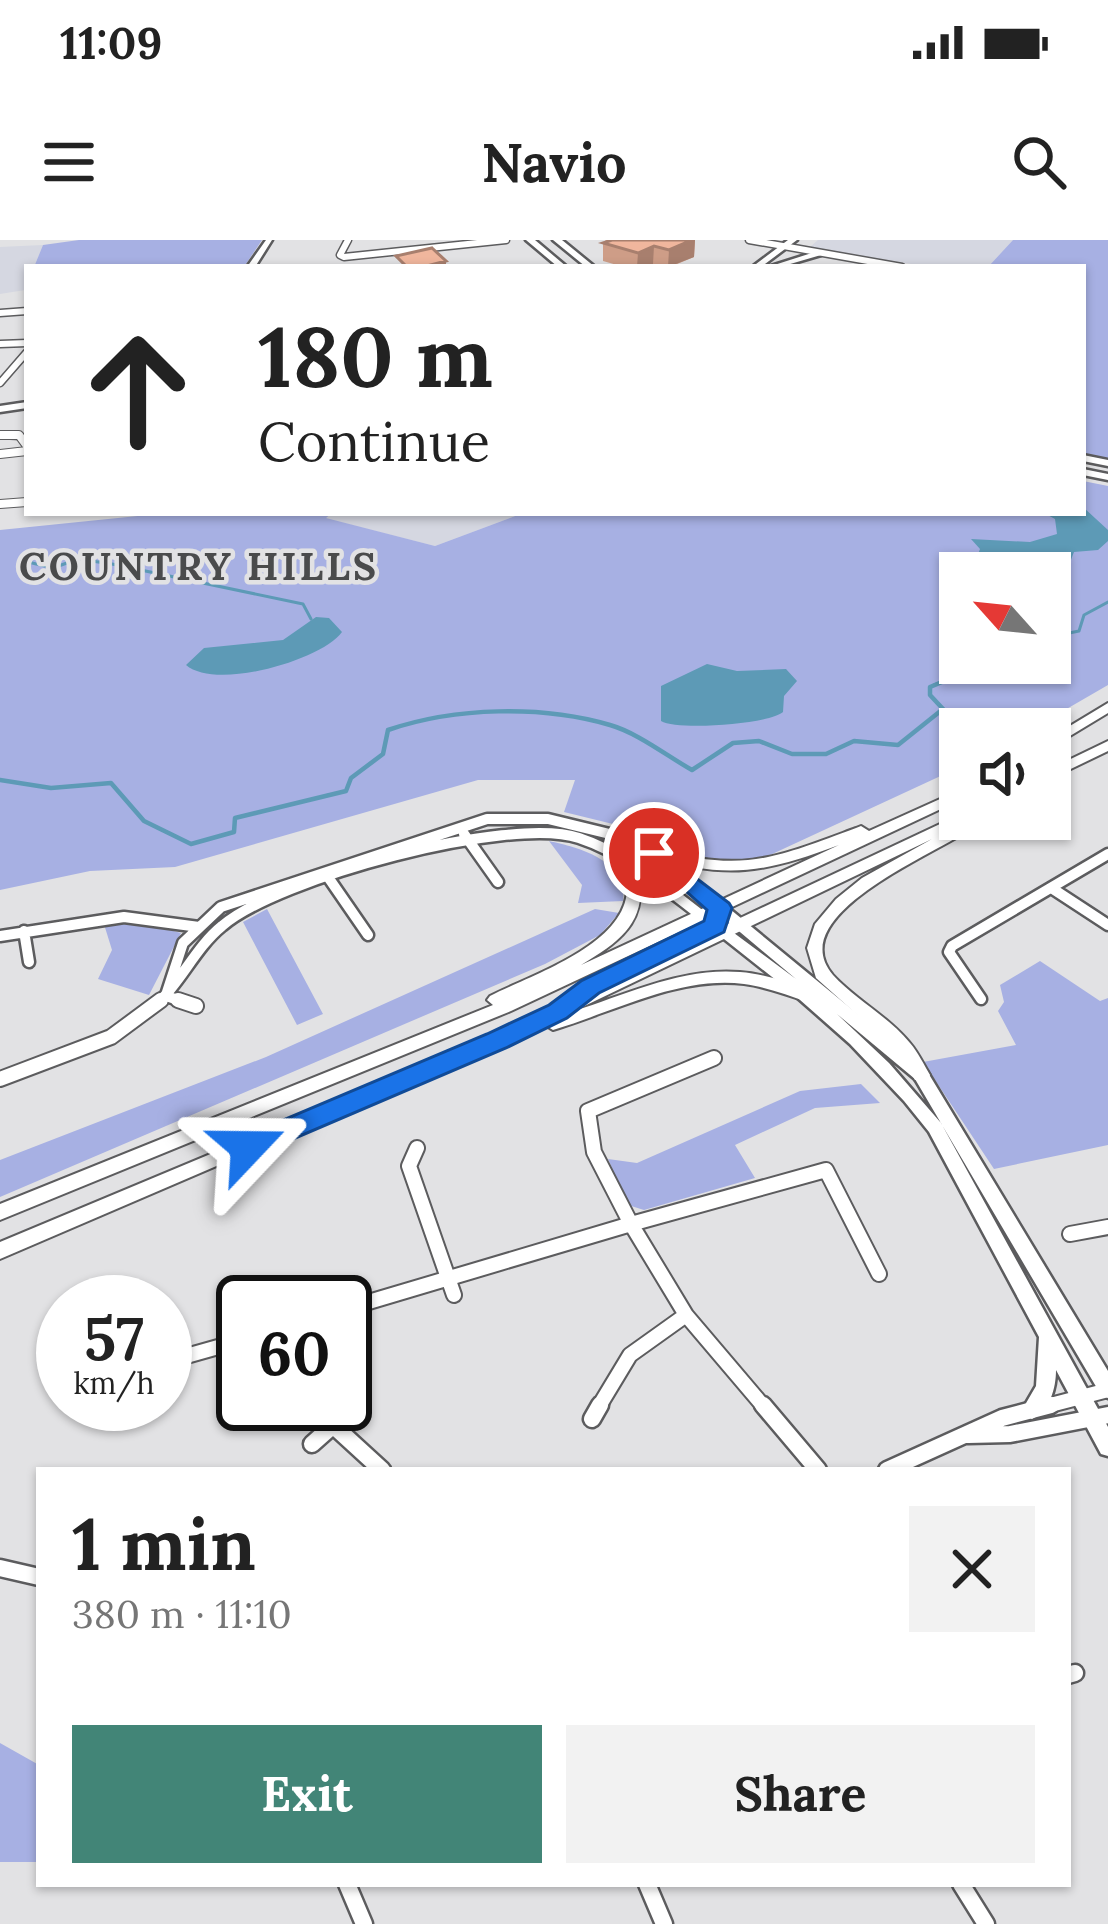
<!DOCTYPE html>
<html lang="en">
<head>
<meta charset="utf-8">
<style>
	:root { --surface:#fff; --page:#f2f2f2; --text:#222; --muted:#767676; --accent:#428577 }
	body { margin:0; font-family:Lora,serif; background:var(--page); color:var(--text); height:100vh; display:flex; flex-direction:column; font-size:45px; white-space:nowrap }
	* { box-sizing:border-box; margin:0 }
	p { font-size:39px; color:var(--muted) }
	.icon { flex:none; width:66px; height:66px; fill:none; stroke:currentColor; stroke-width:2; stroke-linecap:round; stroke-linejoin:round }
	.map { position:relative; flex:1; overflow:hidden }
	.panel { position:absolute; left:36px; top:1227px; width:1035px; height:420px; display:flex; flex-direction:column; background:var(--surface); border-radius:0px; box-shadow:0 3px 9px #0004 }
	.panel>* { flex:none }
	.hud { position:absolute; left:24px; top:24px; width:1062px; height:252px; border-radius:0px; box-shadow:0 3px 9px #0004; background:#fff; color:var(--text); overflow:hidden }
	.needle { width:78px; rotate:297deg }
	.fabs { position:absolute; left:939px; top:312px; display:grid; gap:24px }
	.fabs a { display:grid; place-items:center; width:132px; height:132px; border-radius:0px; background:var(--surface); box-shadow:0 3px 9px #0004; font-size:60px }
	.speed { position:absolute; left:36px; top:1035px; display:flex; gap:24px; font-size:60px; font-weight:700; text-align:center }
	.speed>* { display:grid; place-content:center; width:156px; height:156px; border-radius:50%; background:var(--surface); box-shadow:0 3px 9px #0004; line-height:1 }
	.speed small { font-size:30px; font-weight:400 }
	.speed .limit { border:6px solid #111; border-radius:18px; background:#fff; color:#111 }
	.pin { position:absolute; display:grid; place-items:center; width:102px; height:102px; color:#fff; margin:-51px; border:6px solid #fff; border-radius:50%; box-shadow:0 3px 12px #0007 }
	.me { position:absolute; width:132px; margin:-66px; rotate:67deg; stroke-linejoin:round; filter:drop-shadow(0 0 9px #0008) }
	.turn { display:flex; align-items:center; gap:42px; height:252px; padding:0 36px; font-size:54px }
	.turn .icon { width:156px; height:156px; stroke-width:2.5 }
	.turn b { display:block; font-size:84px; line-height:102px }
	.round { display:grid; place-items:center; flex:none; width:126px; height:126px; border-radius:0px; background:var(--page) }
	.overview { display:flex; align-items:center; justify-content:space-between; height:204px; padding:0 36px }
	h1 { font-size:72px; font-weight:800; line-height:90px }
	.primary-button { display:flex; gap:24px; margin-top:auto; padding:24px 36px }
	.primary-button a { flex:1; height:138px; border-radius:0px; background:var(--accent); color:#fff; font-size:48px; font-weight:800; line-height:138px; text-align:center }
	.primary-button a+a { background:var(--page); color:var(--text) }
	.status { display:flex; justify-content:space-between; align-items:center; height:84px; padding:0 60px; background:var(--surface); direction:ltr }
	.status svg { height:33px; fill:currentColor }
	header { display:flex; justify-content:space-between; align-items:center; height:156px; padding:0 36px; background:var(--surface); font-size:54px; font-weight:800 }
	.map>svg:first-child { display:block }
	.built { fill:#d5d7e1 }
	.green { fill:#a7b0e3; fill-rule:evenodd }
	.water { fill:#5d9ab6 }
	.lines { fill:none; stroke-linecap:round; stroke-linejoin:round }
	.stream-far1 { stroke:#5d9ab6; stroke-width:3 }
	.stream { stroke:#5d9ab6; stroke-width:4.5 }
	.minor-far4-casing { stroke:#5c5c5e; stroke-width:9 }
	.minor-far3-casing { stroke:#5c5c5e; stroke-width:10 }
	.minor-far2-casing { stroke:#5c5c5e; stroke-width:15 }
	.minor-far1-casing { stroke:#5c5c5e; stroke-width:18 }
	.minor-casing { stroke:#5c5c5e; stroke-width:21 }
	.tertiary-casing { stroke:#5c5c5e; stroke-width:5 }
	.secondary-casing { stroke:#5c5c5e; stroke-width:5 }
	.primary-casing { stroke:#5c5c5e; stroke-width:4 }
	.minor-far4 { stroke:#fff; stroke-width:6 }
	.minor-far3 { stroke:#fff; stroke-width:8 }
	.minor-far2 { stroke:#fff; stroke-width:10 }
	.minor-far1 { stroke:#fff; stroke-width:14 }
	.minor { stroke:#fff; stroke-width:16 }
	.tertiary { fill:#fff; fill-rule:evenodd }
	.secondary { fill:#fff; fill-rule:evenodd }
	.primary { fill:#fff; fill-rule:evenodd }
	.wall { fill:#ce9d87 }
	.shaded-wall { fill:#a87f6e }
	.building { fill:#f0b69d; stroke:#a87f6e; stroke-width:3 }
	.route { fill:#1a73e8; stroke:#114b97; stroke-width:3 }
	.labels { text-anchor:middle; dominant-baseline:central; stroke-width:9; stroke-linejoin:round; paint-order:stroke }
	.far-district-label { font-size:39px; font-weight:bold; letter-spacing:3px; fill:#4a4b4c; stroke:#e2e2e4 }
</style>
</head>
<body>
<div class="status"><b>11:09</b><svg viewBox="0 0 49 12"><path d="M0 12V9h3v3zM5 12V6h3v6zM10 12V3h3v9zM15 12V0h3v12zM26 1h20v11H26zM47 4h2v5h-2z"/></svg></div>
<header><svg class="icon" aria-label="menu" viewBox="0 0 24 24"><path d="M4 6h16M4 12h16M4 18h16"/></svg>Navio<svg class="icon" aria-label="search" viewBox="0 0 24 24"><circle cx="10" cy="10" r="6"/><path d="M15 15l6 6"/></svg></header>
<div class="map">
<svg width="1108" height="1684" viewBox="0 0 1108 1684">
	<rect width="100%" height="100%" fill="#e2e2e4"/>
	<!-- built -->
	<path class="built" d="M 818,0 L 1013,0 L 988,27 L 929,27 L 810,7 Z
		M 43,5 L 34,27 L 27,27 L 25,50 L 0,54 L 0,7 Z
		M 332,273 L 523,273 L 435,306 L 324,278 Z"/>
	<!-- green -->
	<path class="green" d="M 79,0 L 262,0 L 244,27 L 34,27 L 43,5 Z
		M 1013,0 L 1108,0 L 1108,220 L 1083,216 L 1083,27 L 988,27 Z
		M 1083,241 L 1108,246 L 1108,445 L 1032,489 L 960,489 L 960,527 L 757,621 L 721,624 L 670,615 L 617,585 L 564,572 L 575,540 L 478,540 L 175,627 L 90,631 L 0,650 L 0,290 L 167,273 L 332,273 L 326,278 L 435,306 L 523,273 L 1083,273 ZM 960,333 L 1050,333 L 1050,423 L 960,423 Z
		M 549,601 C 581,608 628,621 623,661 L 578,663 L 582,645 Z
		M 267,669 L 323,774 L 297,785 L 243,682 Z
		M 595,669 L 619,673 L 600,695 L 545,724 L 0,957 L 0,920 L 266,817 Z
		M 132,680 L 181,693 L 149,755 L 98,739 L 112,710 L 103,681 Z
		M 1040,721 L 1100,761 L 1108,758 L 1108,905 L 994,929 L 923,822 L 1016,805 L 998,771 L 1004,762 L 1000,745 Z
		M 861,844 L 880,863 L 815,868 L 735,905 L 755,938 L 644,970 L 628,965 L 608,919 L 637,923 L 800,851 Z
		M 0,1503 L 39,1525 L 39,1622 L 0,1622 Z"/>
	<!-- water -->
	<path class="water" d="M 1083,267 L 1108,290 L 1108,301 L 1098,310 L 1074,312 L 1063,340 L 1050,342 L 1050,333 L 960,333 L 975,322 L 980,309 L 971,299 L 1030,302 L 1057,294 L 1055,279 L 1044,273 L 1083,273 Z
		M 316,377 L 329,378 L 342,392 C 322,420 216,451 186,425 L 204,408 L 283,400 Z
		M 707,424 L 737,431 L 786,429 L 797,441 L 784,456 L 783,472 C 770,484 678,491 661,481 L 661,446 Z"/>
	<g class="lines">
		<!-- stream-far1 -->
		<path class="stream-far1" d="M 28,322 L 53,328 L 78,319 L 112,324 L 303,364 L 311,379
			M 1050,397 L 1079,391 L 1084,375 L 1108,362
			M 934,445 L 991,423"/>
		<!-- stream -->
		<path class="stream" d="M 0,540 L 51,548 L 111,543 L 144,581 L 191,604 L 234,592 L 235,578 L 346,551 L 351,538 L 383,514 L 388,490 C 455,467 542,465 610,485 C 638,493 667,516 692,530 L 733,503 L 759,501 L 792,514 L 826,514 L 854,501 L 898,505 L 943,469 L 930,455 L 930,447 L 942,442"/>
		<!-- minor-far4 casing -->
		<g class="minor-far4-casing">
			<path id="minor-far4" d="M 348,0 L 340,15 L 344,17 L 506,0
				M 749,0 L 902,27
				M 0,73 L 27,71
				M 0,104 L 27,103
				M 0,143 L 27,112
				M 0,195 L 20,196"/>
		</g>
		<!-- minor-far3 casing -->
		<g class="minor-far3-casing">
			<path id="minor-far3" d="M 0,195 L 19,195 L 27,206
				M 0,214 L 27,211
				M 0,264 L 27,262"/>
		</g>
		<!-- minor-far2 casing -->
		<g class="minor-far2-casing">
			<path id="minor-far2" d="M 464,594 L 498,642
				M 328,637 L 368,695
				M 1053,649 L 1108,685
				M 24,691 L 29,722
				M 0,696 L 124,677 L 199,687
				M 166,755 L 183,703 L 221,667 L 487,579 L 548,579 L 622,597 L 654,613 L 720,668
				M 166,756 L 187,763
				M 981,759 L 949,712 L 952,706 L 1108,614
				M 158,763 C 182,740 196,707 222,686 C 277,638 510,575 579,598 C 625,613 664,647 702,676"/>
		</g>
		<!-- minor-far1 casing -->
		<g class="minor-far1-casing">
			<path id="minor-far1" d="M 178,760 L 196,766
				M 714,818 L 588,871 L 594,912 L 631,984 L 826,930 L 879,1034
				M 0,839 L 111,797 L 161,760
				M 417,908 L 409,926 L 454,1055
				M 1070,994 L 1108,987
				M 267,1049 L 270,1062
				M 345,1069 L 631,984 L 686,1075 L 765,1168
				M 165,1122 L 243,1100
				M 310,1164 L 313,1168
				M 598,1168 L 630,1115 L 686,1075
				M 1039,1168 L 1108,1150"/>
		</g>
		<!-- minor casing -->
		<g class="minor-casing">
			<path id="minor" d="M 311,1165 L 382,1230
				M 763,1165 L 818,1230
				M 592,1179 L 600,1165
				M 968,1195 L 1010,1194 L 1108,1175
				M 312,1204 L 330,1188
				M 887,1230 L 1002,1178 L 1051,1165
				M 0,1328 L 39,1337
				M 1068,1435 L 1075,1433
				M 347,1644 L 364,1684
				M 647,1644 L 664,1684
				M 961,1644 L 986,1684"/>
		</g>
		<!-- tertiary casing -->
		<g class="tertiary-casing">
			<path id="tertiary" d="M 266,0 L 272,0 L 255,27 L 247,27 Z
				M 27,162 L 27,168 L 0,172 L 0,166 Z"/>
		</g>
		<!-- secondary casing -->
		<g class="secondary-casing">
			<path id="secondary" d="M 526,0 L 535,0 L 567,27 L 558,27 Z
				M 553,0 L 562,0 L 595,27 L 586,27 Z
				M 788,0 L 797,0 L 761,27 L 752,27 Z
				M 818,11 L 821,15 L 780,27 L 768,27 Z
				M 1083,215 L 1108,220 L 1108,226 L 1083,221 Z
				M 1083,229 L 1108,234 L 1108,240 L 1083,235 Z
				M 720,663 L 725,665 L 927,831 L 1108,1131 L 1108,1158 L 1101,1155 L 915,839 L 837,774 L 889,823 L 941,883 L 1108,1187 L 1108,1216 L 1101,1214 L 1056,1130 C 1056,1148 1050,1171 1032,1179 L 1025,1176 L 1022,1170 L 1036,1146 L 1039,1097 L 929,892 L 904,861 L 850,804 L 791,752 L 695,676 L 702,671 L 707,673 L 796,739 L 715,671 L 713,668 Z"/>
		</g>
		<!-- primary casing -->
		<g class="primary-casing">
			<path id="primary" d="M 1108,463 L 1108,473 L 1050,508 L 1050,498 Z
				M 1108,501 L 1108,511 L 1050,539 L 1050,529 Z
				M 960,550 L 960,560 L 728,669 L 723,686 L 957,576 L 960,575 L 960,579 L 986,579 C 955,607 778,671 833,735 C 856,760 889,777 910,803 C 918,812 924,825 930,835 L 927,840 L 915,840 L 898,811 L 816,738 L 807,708 L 815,684 L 836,659 L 862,638 L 932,599 L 574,771 C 627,754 683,727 740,732 C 766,734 790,743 814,752 L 816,756 L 814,760 L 808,762 C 787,755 767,747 744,744 C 679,736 614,772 553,790 L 545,785 L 0,1019 L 0,1002 L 490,797 L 678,707 L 674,703 L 676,699 L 708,683 L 709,678 L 511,771 L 0,980 L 0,964 L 493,765 L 487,760 L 490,756 C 531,735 625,705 627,650 C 628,641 624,631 622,622 L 625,619 L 635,619 L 638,622 C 649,678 628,697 581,725 L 839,605 C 764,633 727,640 649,616 L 649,610 L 654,608 C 743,633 772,619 856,588 L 861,586 L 869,591 Z"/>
		</g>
		<!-- minor-far4 -->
		<use href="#minor-far4" class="minor-far4"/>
		<!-- minor-far3 -->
		<use href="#minor-far3" class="minor-far3"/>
		<!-- minor-far2 -->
		<use href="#minor-far2" class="minor-far2"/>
		<!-- minor-far1 -->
		<use href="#minor-far1" class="minor-far1"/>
		<!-- minor -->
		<use href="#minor" class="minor"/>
		<!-- tertiary -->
		<use href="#tertiary" class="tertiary"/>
		<!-- secondary -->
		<use href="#secondary" class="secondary"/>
		<!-- primary -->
		<use href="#primary" class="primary"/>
	</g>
	<!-- wall -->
	<path class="wall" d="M 606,0 L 695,0 L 694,17 L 670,27 L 653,24 L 646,27 L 624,27 L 603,21 L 603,3 Z"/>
	<!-- shaded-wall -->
	<path class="shaded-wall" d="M 692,0 L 695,0 L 694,17 L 668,27 L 669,10 Z
		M 654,6 L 653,24 L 646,27 L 637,27 L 638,13 Z
		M 446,21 L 446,27 L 423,27 Z"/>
	<!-- building -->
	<path class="building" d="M 612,0 L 692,0 L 669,10 L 654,6 L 638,13 L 603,3 Z
		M 432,8 L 446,21 L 423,27 L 407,27 L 396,16 Z"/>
	<!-- route -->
	<path class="route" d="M 654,606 L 729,663 L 732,668 L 724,692 L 599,753 L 567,778 L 506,808 L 258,914 L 238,914 L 238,899 L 487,794 L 549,765 L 581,741 L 704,681 L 707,670 L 643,613 Z"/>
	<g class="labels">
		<!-- far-district labels -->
		<g class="far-district-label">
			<text x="199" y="326">COUNTRY HILLS</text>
		</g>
	</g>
</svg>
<div class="fabs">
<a><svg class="needle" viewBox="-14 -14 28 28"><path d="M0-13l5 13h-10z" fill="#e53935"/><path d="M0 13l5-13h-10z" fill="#767676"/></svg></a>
<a><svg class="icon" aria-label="sound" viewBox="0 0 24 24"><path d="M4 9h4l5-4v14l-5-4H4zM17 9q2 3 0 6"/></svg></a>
</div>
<div class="speed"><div>57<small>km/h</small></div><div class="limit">60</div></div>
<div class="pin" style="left:654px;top:613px;background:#d93025"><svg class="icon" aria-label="arrive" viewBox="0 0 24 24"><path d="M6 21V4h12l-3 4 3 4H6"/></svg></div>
<svg class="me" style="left:248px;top:907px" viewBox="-20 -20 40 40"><path d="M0-17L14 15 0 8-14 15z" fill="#1a73e8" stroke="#fff" stroke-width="4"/></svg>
<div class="hud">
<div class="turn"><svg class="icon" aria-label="ahead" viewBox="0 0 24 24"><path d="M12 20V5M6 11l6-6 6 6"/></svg><div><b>180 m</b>Continue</div></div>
</div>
<section class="panel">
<div class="overview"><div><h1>1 min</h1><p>380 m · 11:10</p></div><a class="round"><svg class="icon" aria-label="close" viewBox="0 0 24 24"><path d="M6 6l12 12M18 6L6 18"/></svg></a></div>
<div class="primary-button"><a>Exit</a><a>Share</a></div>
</section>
</div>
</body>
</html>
